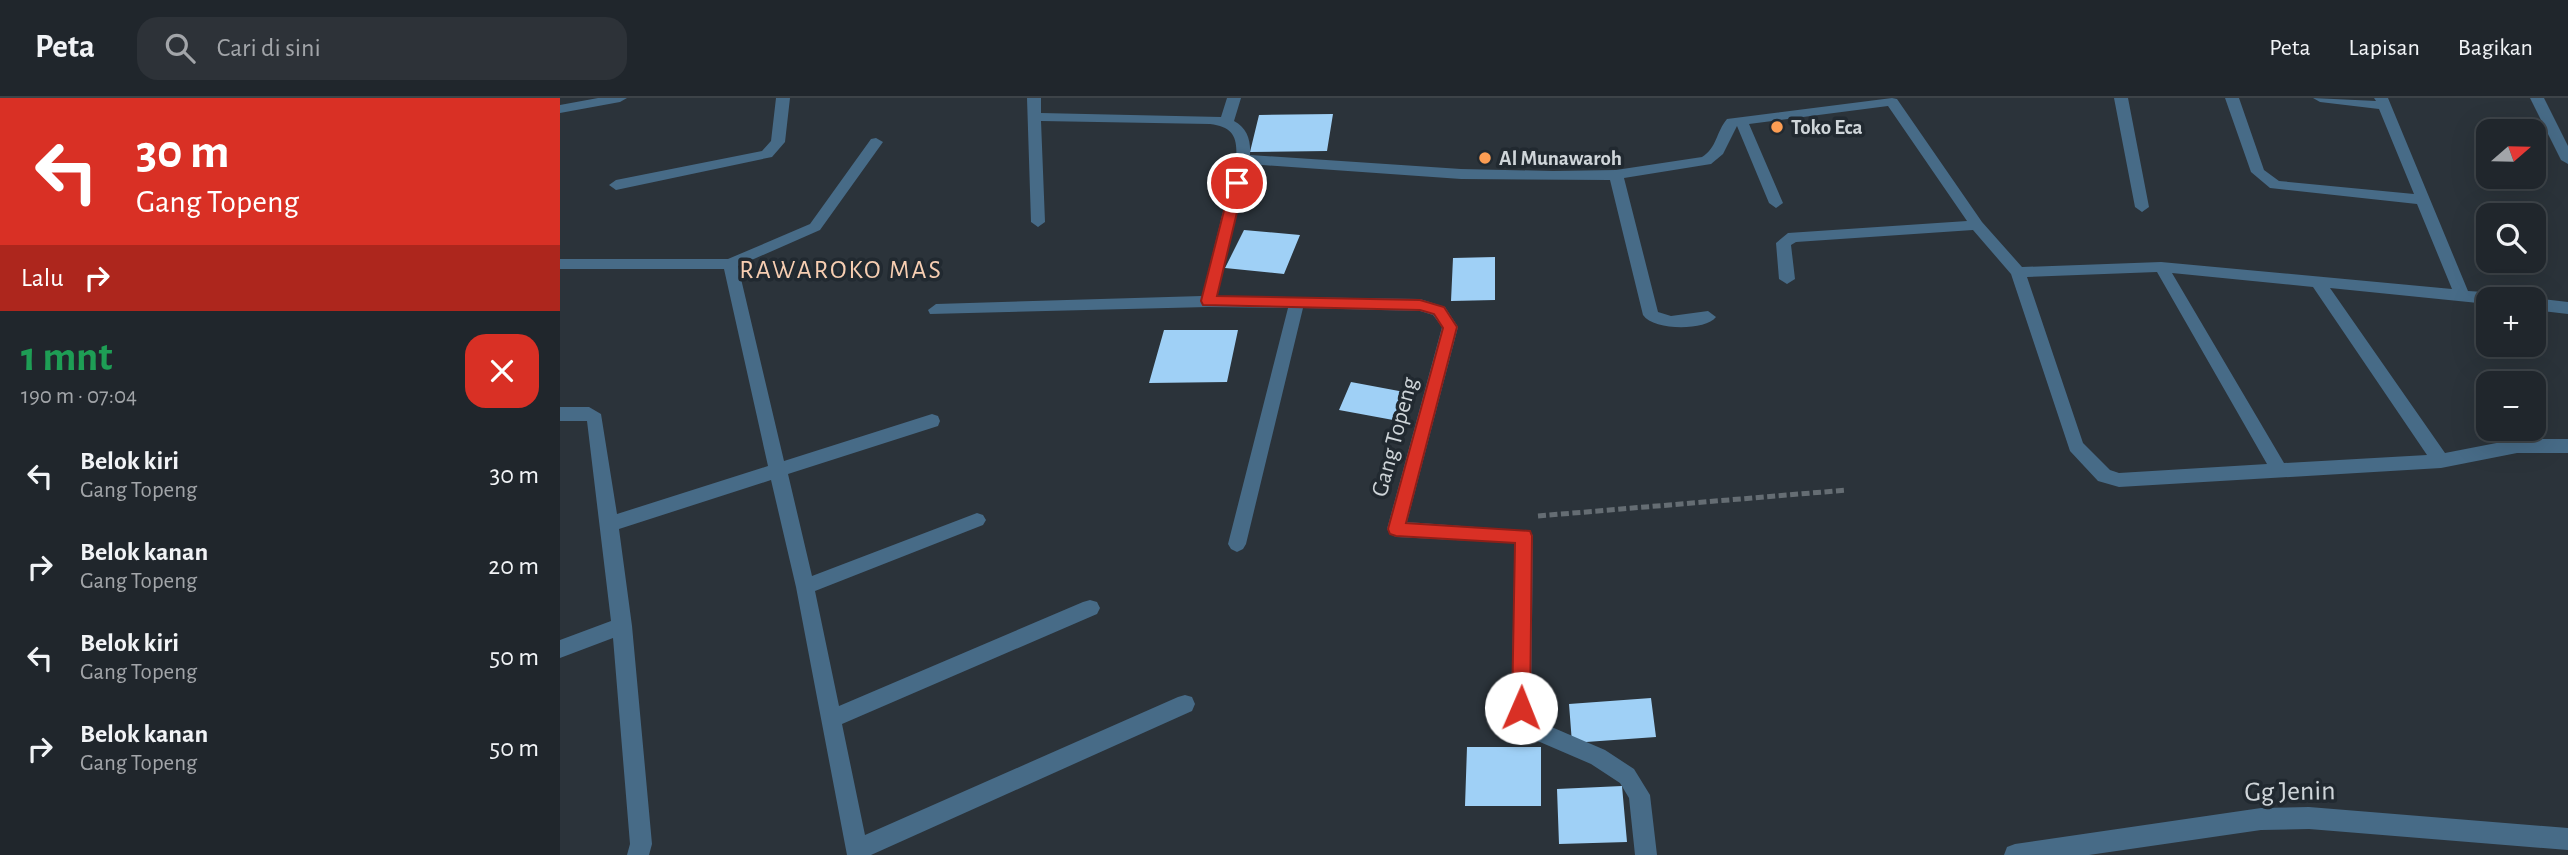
<!DOCTYPE html>
<html lang="id">
<head>
<meta charset="utf-8">
<style>
	:root { --surface:#20262c; --page:#2d3238; --text:#f1f3f6; --muted:#a2a5a9; --line:#3d4348 }
	body { margin:0; font-family:"Alegreya Sans",sans-serif; background:var(--page); color:var(--text); height:100vh; display:flex; flex-direction:column; font-size:26px; white-space:nowrap }
	* { box-sizing:border-box; margin:0 }
	p { font-size:23px; color:var(--muted) }
	.icon { flex:none; width:38px; height:38px; fill:none; stroke:currentColor; stroke-width:2; stroke-linecap:round; stroke-linejoin:round }
	.map { position:relative; flex:1; overflow:hidden }
	.sheet { display:flex; flex-direction:column; background:var(--surface); width:560px }
	.sheet>* { flex:none }
	.guide { background:#d93025; color:#fff; overflow:hidden }
	.needle { width:46px; rotate:70deg }
	.tools { position:absolute; left:1916px; top:21px; display:grid; gap:14px }
	.tools a { display:grid; place-items:center; width:70px; height:70px; border-radius:14px; background:var(--surface); box-shadow:0 7px 28px #0002,0 0 0 2px var(--line); font-size:35px }
	.pin { position:absolute; display:grid; place-items:center; width:60px; height:60px; color:#fff; margin:-30px; border:4px solid #fff; border-radius:50%; box-shadow:0 2px 7px #0007 }
	.me { position:absolute; width:77px; margin:-38px; rotate:1deg; stroke-linejoin:round; filter:drop-shadow(0 0 5px #0008) }
	.turn { display:flex; align-items:center; gap:24px; height:147px; padding:0 21px; font-size:32px }
	.turn .icon { width:91px; height:91px; stroke-width:2.5 }
	.turn b { display:block; font-size:49px; line-height:60px }
	.then { display:flex; align-items:center; height:66px; padding:0 21px; background:#0003; gap:14px; font-size:26px }
	.round { display:grid; place-items:center; flex:none; width:74px; height:74px; border-radius:21px; background:var(--page) }
	.headline { display:flex; align-items:center; justify-content:space-between; height:119px; padding:0 21px }
	h1 { font-size:42px; font-weight:700; line-height:52px; color:#1e9e55 }
	ul { padding:0; list-style:none }
	li { display:flex; align-items:center; gap:21px; height:91px; padding:0 21px }
	li div { flex:1 }
	li b { display:block; font-size:26px }
	li em { font-style:normal }
	header { display:flex; align-items:center; gap:42px; box-sizing:border-box; height:98px; padding:0 35px; background:var(--surface); border-bottom:2px solid var(--line) }
	header strong { font-size:33px }
	nav { display:flex; gap:38px; margin-inline-start:auto; font-size:24px }
	.search { width:490px; height:63px; background:var(--page); display:flex; align-items:center; gap:18px; box-sizing:border-box; padding:0 24px; border-radius:21px; color:var(--muted); font-size:26px }
	main { display:flex; flex:1; min-height:0 }
	.map>svg:first-child { display:block }
	.building { fill:#9fd0f6 }
	.lines { fill:none; stroke-linecap:round; stroke-linejoin:round }
	.path { stroke:#656d73; stroke-width:5; stroke-dasharray:8 3.5; stroke-linecap:butt }
	.minor { fill:#476b87; fill-rule:evenodd }
	.route { fill:#d93025; stroke:#8d1f18; stroke-width:2 }
	.poi-dot { fill:#fc9d53; stroke:#212930; stroke-width:2.5 }
	.labels { text-anchor:middle; dominant-baseline:central; stroke-width:7; stroke-linejoin:round; paint-order:stroke }
	.far-poi-label { font-size:21px; font-weight:bold; fill:#cfd5d9; stroke:#212930; text-anchor:start }
	.street-label { font-size:24px; fill:#cfd5d9; stroke:#212930 }
	.neighbourhood-label { font-size:26px; letter-spacing:2px; fill:#f7ceb2; stroke:#212930 }
	.near-street-label { font-size:28px; fill:#cfd5d9; stroke:#212930 }
</style>
</head>
<body>
<header>
<strong>Peta</strong>
<div class="search"><svg class="icon" aria-label="search" viewBox="0 0 24 24"><circle cx="10" cy="10" r="6"/><path d="M15 15l6 6"/></svg>Cari di sini</div>
<nav><a>Peta</a><a>Lapisan</a><a>Bagikan</a></nav>
</header>
<main>
<section class="sheet">
<div class="guide">
<div class="turn"><svg class="icon" aria-label="left" viewBox="0 0 24 24"><path d="M17 20v-9H6M10 6l-5 5 5 5"/></svg><div><b>30 m</b>Gang Topeng</div></div>
<div class="then">Lalu<svg class="icon" aria-label="right" viewBox="0 0 24 24"><path d="M7 20v-9h11M14 6l5 5-5 5"/></svg></div>
</div>
<div class="headline"><div><h1>1 mnt</h1><p>190 m · 07:04</p></div><a class="round" style="background:#d93025;color:#fff"><svg class="icon" aria-label="close" viewBox="0 0 24 24"><path d="M6 6l12 12M18 6L6 18"/></svg></a></div>
<ul>
<li><svg class="icon" aria-label="left" viewBox="0 0 24 24"><path d="M17 20v-9H6M10 6l-5 5 5 5"/></svg><div><b>Belok kiri</b><p>Gang Topeng</p></div><em>30 m</em></li>
<li><svg class="icon" aria-label="right" viewBox="0 0 24 24"><path d="M7 20v-9h11M14 6l5 5-5 5"/></svg><div><b>Belok kanan</b><p>Gang Topeng</p></div><em>20 m</em></li>
<li><svg class="icon" aria-label="left" viewBox="0 0 24 24"><path d="M17 20v-9H6M10 6l-5 5 5 5"/></svg><div><b>Belok kiri</b><p>Gang Topeng</p></div><em>50 m</em></li>
<li><svg class="icon" aria-label="right" viewBox="0 0 24 24"><path d="M7 20v-9h11M14 6l5 5-5 5"/></svg><div><b>Belok kanan</b><p>Gang Topeng</p></div><em>50 m</em></li>
</ul>
</section>
<div class="map">
<svg width="2008" height="757" viewBox="0 0 2008 757">
	<rect width="100%" height="100%" fill="#2b333a"/>
	<!-- building -->
	<path class="building" d="M 773,16 L 767,53 L 690,54 L 699,17 Z
		M 684,132 L 740,137 L 724,176 L 665,170 Z
		M 935,159 L 935,202 L 891,203 L 893,160 Z
		M 604,232 L 678,232 L 667,284 L 589,285 Z
		M 791,284 L 855,296 L 844,324 L 779,312 Z
		M 1091,600 L 1096,639 L 1012,645 L 1009,606 Z
		M 907,649 L 981,649 L 981,708 L 905,708 Z
		M 1062,688 L 1067,744 L 999,746 L 997,691 Z"/>
	<g class="lines">
		<!-- path -->
		<path class="path" d="M 978,418 L 1287,392"/>
		<!-- minor -->
		<path class="minor" d="M 38,0 L 67,0 L 60,4 L 0,15 L 0,7 Z
			M 216,0 L 230,0 L 225,44 L 212,59 L 56,92 L 49,87 L 56,82 L 202,53 L 211,43 Z
			M 467,0 L 481,0 L 481,15 L 661,19 L 667,0 L 681,0 L 674,23 C 687,30 691,42 690,57 L 901,71 L 993,73 L 1056,72 L 1142,59 C 1157,50 1156,34 1167,21 L 1332,0 L 1337,1 L 1422,124 L 1462,169 L 1601,164 L 1892,191 L 1857,106 L 1710,90 L 1691,74 L 1665,0 L 1679,0 L 1704,72 L 1719,83 L 1854,96 L 1819,11 L 1760,4 L 1753,0 L 1816,3 L 1814,0 L 1828,0 L 1908,193 L 1939,195 L 1947,201 L 1928,201 L 1928,206 L 1770,190 L 1885,355 L 1957,341 L 2008,341 L 2008,355 L 1957,355 L 1881,370 L 1559,389 L 1538,383 L 1510,353 L 1451,176 L 1413,132 L 1236,144 L 1231,147 L 1235,181 L 1227,186 L 1219,181 L 1216,145 L 1228,135 L 1407,123 L 1328,8 L 1189,26 L 1223,105 L 1216,110 L 1209,105 L 1177,28 L 1163,56 L 1151,66 L 1064,80 L 1098,214 L 1111,218 L 1148,213 L 1156,219 C 1145,233 1094,233 1083,217 L 1050,82 L 901,81 L 689,66 L 657,198 L 860,201 L 885,209 L 898,229 L 847,424 L 970,433 L 973,438 L 971,608 L 980,624 L 1045,652 L 1074,671 L 1090,697 L 1097,757 L 1075,757 L 1069,700 L 1060,685 L 1031,666 L 966,638 L 951,610 L 955,445 L 836,439 L 830,436 L 827,431 L 882,229 L 873,217 L 860,213 L 743,210 L 686,446 L 683,451 L 677,454 L 671,451 L 668,446 L 728,210 L 648,209 L 370,216 L 368,212 L 376,206 L 642,198 L 676,61 C 678,39 673,29 650,26 L 481,23 L 485,124 L 478,129 L 471,124 ZM 1597,174 L 1707,366 L 1559,375 L 1550,372 L 1523,345 L 1467,179 ZM 1612,175 L 1753,189 L 1867,357 L 1724,365 Z
			M 1554,0 L 1568,0 L 1589,109 L 1582,114 L 1575,109 Z
			M 1970,0 L 1984,0 L 2008,48 L 2008,66 L 2001,62 Z
			M 316,40 L 323,44 L 260,132 L 178,168 L 224,363 L 372,316 L 378,318 L 380,323 L 378,328 L 228,376 L 252,478 L 417,415 L 423,417 L 426,422 L 423,427 L 255,493 L 279,608 L 523,504 L 530,502 L 537,504 L 540,510 L 537,516 L 282,626 L 305,737 L 618,599 L 625,597 L 632,599 L 635,606 L 632,613 L 311,757 L 287,757 L 236,489 L 211,382 L 59,431 L 72,528 L 92,746 L 89,757 L 67,757 L 70,746 L 53,540 L 0,560 L 0,542 L 51,523 L 27,323 L 0,323 L 0,309 L 29,309 L 41,316 L 57,416 L 208,368 L 164,171 L 0,171 L 0,161 L 168,161 L 250,126 L 311,41 Z
			M 1974,200 L 2008,204 L 2008,216 L 1974,212 L 1974,201 L 1971,201 Z
			M 1749,709 L 2008,730 L 2008,752 L 1749,731 L 1701,732 L 1529,757 L 1444,757 L 1447,749 L 1455,746 L 1701,710 Z"/>
	</g>
	<!-- route -->
	<path class="route" d="M 677,81 L 684,85 L 657,198 L 860,202 L 884,209 L 897,229 L 846,425 L 970,433 L 972,438 L 970,610 L 967,616 L 961,619 L 954,616 L 952,610 L 955,445 L 836,438 L 830,436 L 828,431 L 883,230 L 874,216 L 860,212 L 643,207 L 641,203 L 671,85 Z"/>
	<!-- markers -->
	<g class="poi-dot">
		<circle cx="1217" cy="29" r="7"/>
		<circle cx="925" cy="60" r="7"/>
	</g>
	<g class="labels">
		<!-- far-poi labels -->
		<g class="far-poi-label">
			<text x="1231" y="29">Toko Eca</text>
			<text x="939" y="60">Al Munawaroh</text>
		</g>
		<!-- street labels -->
		<g class="street-label">
			<text transform="translate(835 339) rotate(-75)">Gang Topeng</text>
		</g>
		<!-- neighbourhood labels -->
		<g class="neighbourhood-label">
			<text x="281" y="172">RAWAROKO MAS</text>
		</g>
		<!-- near-street labels -->
		<g class="near-street-label">
			<text transform="translate(1730 694) rotate(-1)">Gg Jenin</text>
		</g>
	</g>
</svg>
<div class="tools">
<a><svg class="needle" viewBox="-14 -14 28 28"><path d="M0-13l5 13h-10z" fill="#e53935"/><path d="M0 13l5-13h-10z" fill="#a2a5a9"/></svg></a>
<a><svg class="icon" aria-label="search" viewBox="0 0 24 24"><circle cx="10" cy="10" r="6"/><path d="M15 15l6 6"/></svg></a>
<a>+</a>
<a>−</a>
</div>
<div class="pin" style="left:677px;top:85px;background:#d93025"><svg class="icon" aria-label="arrive" viewBox="0 0 24 24"><path d="M6 21V4h12l-3 4 3 4H6"/></svg></div>
<svg class="me" style="left:961px;top:610px" viewBox="-20 -20 40 40"><circle r="19" fill="#fff"/><path d="M0-13L10 11 0 6-10 11z" fill="#d93025"/></svg>
</div>
</main>
</body>
</html>
